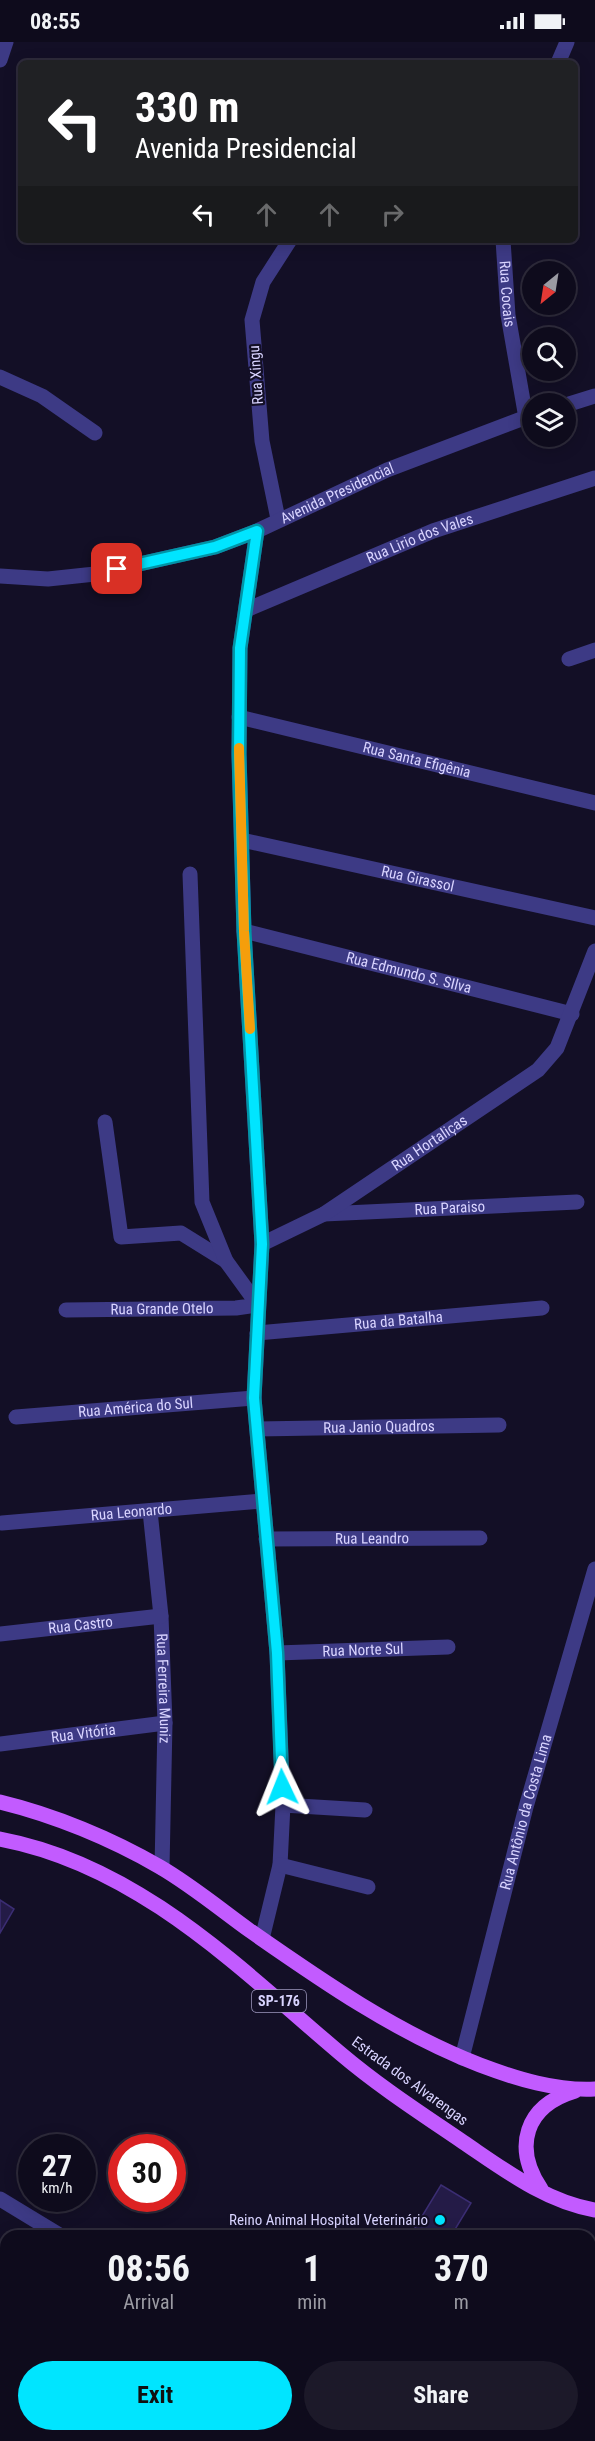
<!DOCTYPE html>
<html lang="en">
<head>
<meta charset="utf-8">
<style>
	:root { --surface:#0e0b1c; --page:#1c1929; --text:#f1f3f6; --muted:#9b9ba3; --line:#2e2b3b; --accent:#00e5ff }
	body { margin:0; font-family:"Roboto Condensed",sans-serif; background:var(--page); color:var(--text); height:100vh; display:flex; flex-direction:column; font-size:22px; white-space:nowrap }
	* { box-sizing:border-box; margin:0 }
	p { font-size:20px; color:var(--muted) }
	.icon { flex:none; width:33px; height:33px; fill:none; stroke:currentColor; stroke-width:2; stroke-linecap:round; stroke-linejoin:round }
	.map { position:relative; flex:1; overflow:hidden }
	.details { position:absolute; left:0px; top:2188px; width:596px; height:212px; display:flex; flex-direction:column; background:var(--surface); border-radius:18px 18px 0 0; box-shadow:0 3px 15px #0003,0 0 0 2px var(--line) }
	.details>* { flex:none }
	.banner { position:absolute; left:18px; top:18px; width:560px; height:183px; border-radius:9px; box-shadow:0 3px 15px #0003,0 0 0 2px var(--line); background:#202124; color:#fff; overflow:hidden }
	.needle { width:39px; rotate:210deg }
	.tools { position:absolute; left:522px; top:219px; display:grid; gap:12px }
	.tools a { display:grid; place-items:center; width:54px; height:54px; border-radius:50%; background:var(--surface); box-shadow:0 3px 15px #0003,0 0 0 2px var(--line); font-size:30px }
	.speed { position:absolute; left:18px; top:2092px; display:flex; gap:12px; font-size:30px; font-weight:700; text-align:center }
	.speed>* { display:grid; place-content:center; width:78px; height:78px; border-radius:50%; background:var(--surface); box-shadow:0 3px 15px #0003,0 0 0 2px var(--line); line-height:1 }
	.speed small { font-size:15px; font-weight:400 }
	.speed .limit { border:9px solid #d22; background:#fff; color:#111 }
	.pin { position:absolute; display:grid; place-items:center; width:51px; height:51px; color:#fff; margin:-26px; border-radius:12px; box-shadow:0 3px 9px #0006 }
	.me { position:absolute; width:66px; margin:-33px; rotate:358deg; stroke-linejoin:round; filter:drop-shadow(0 0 4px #0008) }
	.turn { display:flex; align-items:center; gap:21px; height:126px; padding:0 18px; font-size:27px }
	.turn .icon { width:78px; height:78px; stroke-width:2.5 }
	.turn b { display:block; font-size:42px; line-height:51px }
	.lanes { display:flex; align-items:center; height:57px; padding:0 18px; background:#0003; justify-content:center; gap:30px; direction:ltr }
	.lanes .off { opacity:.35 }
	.eta { display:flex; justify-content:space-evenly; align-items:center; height:102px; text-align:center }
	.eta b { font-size:36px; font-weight:700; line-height:42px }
	.primary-button { display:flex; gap:12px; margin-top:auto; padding:12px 18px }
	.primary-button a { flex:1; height:69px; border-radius:36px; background:var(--accent); color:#111; font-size:24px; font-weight:700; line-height:69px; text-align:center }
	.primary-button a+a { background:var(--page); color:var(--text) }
	.status { display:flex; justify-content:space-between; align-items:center; height:42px; padding:0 30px; background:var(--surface); direction:ltr }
	.status svg { height:16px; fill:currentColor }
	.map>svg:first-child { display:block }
	.building { fill:#241b47; stroke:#3b2d73; stroke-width:1.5 }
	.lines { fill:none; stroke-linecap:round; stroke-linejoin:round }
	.street { stroke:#3d3a85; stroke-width:15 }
	.primary { stroke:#c25bff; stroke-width:15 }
	.route-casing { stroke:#0095a6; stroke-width:15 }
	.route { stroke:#00e5ff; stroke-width:10 }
	.slow { stroke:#f59e0b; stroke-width:10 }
	.poi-dot { fill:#00e5ff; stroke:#130f26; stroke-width:2 }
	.labels { text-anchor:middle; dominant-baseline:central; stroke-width:4.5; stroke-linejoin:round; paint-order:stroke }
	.shield { fill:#130f26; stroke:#9e99be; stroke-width:1.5 }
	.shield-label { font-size:14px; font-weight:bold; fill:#d9d4ff }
	.street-label { font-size:15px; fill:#d9d4ff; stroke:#130f26 }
	.poi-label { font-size:15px; fill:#d9d4ff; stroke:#130f26; text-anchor:end }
</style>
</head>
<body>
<div class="status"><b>08:55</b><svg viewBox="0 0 49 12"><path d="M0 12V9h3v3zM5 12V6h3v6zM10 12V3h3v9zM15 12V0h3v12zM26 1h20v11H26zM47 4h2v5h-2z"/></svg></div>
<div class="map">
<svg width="595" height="2399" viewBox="0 0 595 2399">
	<rect width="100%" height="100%" fill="#130f26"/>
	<!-- building -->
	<path class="building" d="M 0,1858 L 14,1867 L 0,1891 Z
		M 441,2143 L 471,2161 L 451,2194 L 410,2194 Z
		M 0,2334 L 6,2338 L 6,2394 L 97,2394 L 105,2399 L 0,2399 Z"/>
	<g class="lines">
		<!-- street -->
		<g class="street">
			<path d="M 0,18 L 6,0"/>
			<path d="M 558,21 L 567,0"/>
			<path id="s1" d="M 503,198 L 508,273 L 526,376"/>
			<path d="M 0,335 L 42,354 L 95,391"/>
			<path d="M 566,363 L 595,354"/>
			<path d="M 278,477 L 262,399 L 252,278 L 263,240 L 290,198"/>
			<path d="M 257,489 L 240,606 L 239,712 L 244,889 L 262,1202 L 254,1356 L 277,1611 L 283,1763 L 280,1823 L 262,1897"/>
			<path id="s2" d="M 0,534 L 48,537 L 95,532 L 215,505 L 257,489 L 387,428 L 532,373"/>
			<path id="s3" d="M 246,568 L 433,489 L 595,436"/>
			<path d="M 569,617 L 595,608"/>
			<path id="s4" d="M 239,675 L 595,761"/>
			<path id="s5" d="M 242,798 L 595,876"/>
			<path id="s6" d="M 244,889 L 572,972"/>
			<path d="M 105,1080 L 121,1195 L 181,1191 L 226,1219"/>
			<path id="s7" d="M 324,1172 L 577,1160"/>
			<path id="s8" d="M 262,1202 L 324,1172 L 538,1028 L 557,1006 L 595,909"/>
			<path id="s9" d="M 66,1268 L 236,1266 L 258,1263 L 226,1219 L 202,1160 L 190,832"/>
			<path id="s10" d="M 257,1291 L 542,1266"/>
			<path id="s11" d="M 16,1375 L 254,1356"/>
			<path id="s12" d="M 257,1387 L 499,1383"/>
			<path id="s13" d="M 150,1469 L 161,1574 L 165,1681 L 162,1826"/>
			<path id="s14" d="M 2,1481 L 262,1459"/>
			<path id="s15" d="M 266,1497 L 480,1496"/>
			<path id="s16" d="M 0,1592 L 161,1574"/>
			<path id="s17" d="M 277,1611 L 448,1605"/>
			<path id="s18" d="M 0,1702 L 165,1681"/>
			<path d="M 283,1763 L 365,1768"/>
			<path d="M 280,1823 L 368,1845"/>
			<path id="s19" d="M 462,2016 L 526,1765 L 595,1527"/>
			<path d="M 0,2157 L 61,2194"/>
			<path d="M 590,2230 L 595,2222"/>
			<path d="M 393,2394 L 401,2399"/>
			<path d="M 480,2399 L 483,2394"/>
		</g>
		<!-- primary -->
		<path class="primary" d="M 0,1760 C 54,1773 112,1797 160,1825 C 191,1843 220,1867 249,1888 C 322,1939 397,1991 480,2023 C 517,2037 556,2049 595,2047
			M 0,1797 C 138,1823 238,1925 341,2012 C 380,2045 422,2072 463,2100 C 503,2127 546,2160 595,2168
			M 541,2147 C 513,2105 525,2064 575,2049"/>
	</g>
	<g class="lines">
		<!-- route casing -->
		<g class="route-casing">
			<path id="route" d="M 117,527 L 215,505 L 257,489 L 240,606 L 239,712 L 244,889 L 262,1202 L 254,1356 L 277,1611 L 282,1745"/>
		</g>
		<!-- route -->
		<use href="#route" class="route"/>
		<!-- slow -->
		<path class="slow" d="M 239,706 L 244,889 L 250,987"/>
	</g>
	<!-- markers -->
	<circle class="poi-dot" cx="440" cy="2178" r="6"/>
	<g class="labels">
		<!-- shield labels -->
		<rect class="shield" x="252" y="1948" width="54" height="22" rx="4.5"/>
		<g class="shield-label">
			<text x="279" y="1959">SP-176</text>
		</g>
		<!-- street labels -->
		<g class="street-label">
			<text stroke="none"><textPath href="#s1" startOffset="54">Rua Cocais</textPath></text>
			<text transform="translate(256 333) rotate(-94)">Rua Xingu</text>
			<text stroke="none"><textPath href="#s2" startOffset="352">Avenida Presidencial</textPath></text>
			<text stroke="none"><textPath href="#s3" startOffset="188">Rua Lirio dos Vales</textPath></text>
			<text stroke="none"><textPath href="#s4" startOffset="183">Rua Santa Efigênia</textPath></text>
			<text stroke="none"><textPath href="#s5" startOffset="180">Rua Girassol</textPath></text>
			<text stroke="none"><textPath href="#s6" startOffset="170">Rua Edmundo S. SIlva</textPath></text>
			<text stroke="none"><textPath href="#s8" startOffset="196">Rua Hortaliças</textPath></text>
			<text stroke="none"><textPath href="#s7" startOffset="126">Rua Paraiso</textPath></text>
			<text stroke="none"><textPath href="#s9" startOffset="96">Rua Grande Otelo</textPath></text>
			<text stroke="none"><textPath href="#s10" startOffset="142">Rua da Batalha</textPath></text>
			<text stroke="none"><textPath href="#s11" startOffset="120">Rua América do Sul</textPath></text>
			<text stroke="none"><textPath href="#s12" startOffset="122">Rua Janio Quadros</textPath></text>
			<text stroke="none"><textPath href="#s14" startOffset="130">Rua Leonardo</textPath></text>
			<text stroke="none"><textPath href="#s15" startOffset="106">Rua Leandro</textPath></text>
			<text stroke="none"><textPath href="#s16" startOffset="81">Rua Castro</textPath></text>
			<text stroke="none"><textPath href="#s17" startOffset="86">Rua Norte Sul</textPath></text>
			<text stroke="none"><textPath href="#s13" startOffset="178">Rua Ferreira Muniz</textPath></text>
			<text stroke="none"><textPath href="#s18" startOffset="84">Rua Vitória</textPath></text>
			<text stroke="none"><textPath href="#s19" startOffset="254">Rua Antônio da Costa Lima</textPath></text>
			<text transform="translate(410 2039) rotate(36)">Estrada dos Alvarengas</text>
		</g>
		<!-- poi labels -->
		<g class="poi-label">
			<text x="428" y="2178">Reino Animal Hospital Veterinário</text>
		</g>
	</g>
</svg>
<div class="tools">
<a><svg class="needle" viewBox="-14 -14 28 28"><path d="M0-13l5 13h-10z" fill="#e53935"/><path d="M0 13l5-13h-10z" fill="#9b9ba3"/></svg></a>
<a><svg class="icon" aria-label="search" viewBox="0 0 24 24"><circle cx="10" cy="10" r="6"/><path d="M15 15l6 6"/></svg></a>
<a><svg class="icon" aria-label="layers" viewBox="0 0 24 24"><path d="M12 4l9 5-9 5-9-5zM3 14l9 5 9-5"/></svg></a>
</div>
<div class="speed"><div>27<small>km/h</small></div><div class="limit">30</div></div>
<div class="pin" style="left:117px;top:527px;background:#d93025"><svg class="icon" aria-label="arrive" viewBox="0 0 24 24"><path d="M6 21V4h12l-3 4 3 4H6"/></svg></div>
<svg class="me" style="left:282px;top:1745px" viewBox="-20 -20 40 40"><path d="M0-17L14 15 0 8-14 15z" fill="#00e5ff" stroke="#fff" stroke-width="4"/></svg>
<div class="banner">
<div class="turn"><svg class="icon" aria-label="left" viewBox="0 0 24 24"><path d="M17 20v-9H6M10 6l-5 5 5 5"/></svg><div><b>330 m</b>Avenida Presidencial</div></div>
<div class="lanes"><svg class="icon" aria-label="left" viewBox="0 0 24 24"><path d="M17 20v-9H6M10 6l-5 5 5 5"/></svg><svg class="icon off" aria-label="ahead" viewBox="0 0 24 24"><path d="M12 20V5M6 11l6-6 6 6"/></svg><svg class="icon off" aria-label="ahead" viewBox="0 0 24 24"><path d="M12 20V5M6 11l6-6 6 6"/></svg><svg class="icon off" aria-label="right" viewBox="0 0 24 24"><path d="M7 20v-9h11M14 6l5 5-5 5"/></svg></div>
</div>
<section class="details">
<div class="eta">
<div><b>08:56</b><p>Arrival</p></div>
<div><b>1</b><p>min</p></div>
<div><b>370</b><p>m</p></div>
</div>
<div class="primary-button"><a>Exit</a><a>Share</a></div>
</section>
</div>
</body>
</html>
